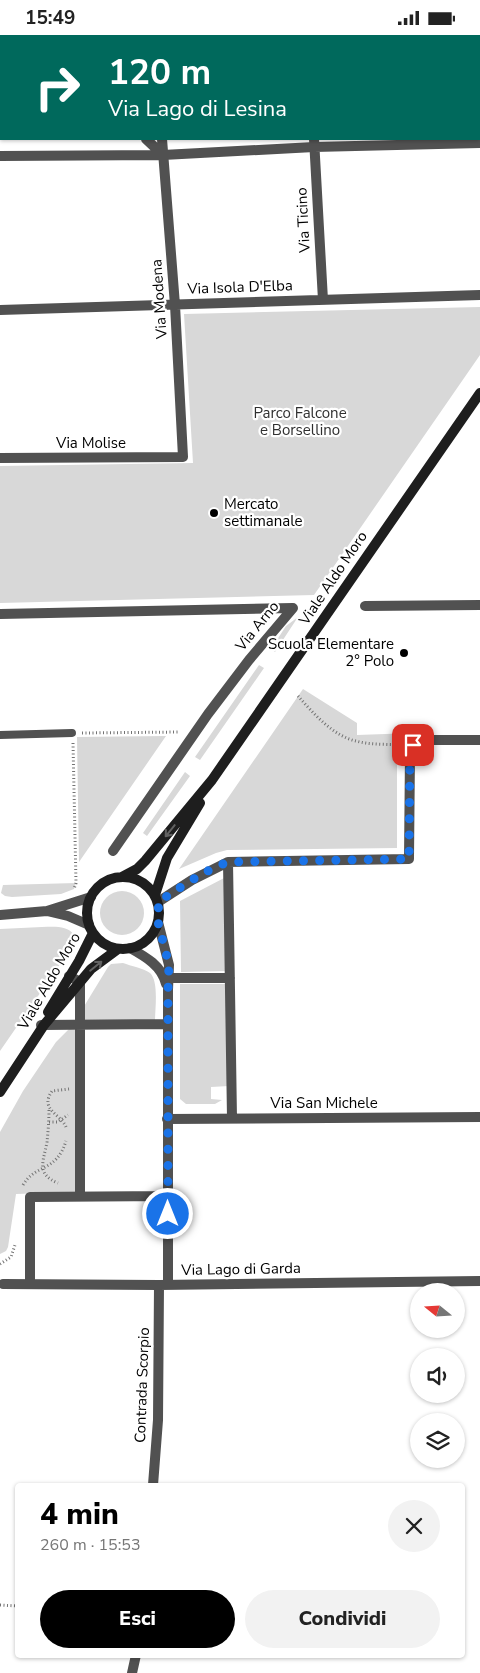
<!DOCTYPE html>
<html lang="it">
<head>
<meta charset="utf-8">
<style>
	:root { --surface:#fff; --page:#f2f2f2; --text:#222; --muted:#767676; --accent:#000 }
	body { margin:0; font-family:"Nunito Sans",sans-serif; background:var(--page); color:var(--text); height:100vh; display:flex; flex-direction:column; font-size:19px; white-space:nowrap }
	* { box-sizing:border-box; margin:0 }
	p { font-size:16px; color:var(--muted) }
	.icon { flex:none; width:28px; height:28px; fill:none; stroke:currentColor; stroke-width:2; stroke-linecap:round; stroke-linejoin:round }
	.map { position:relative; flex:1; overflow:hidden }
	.panel { position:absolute; left:15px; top:1448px; width:450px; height:175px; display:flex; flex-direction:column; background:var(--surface); border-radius:5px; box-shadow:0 1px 4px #0004 }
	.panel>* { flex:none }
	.hud { position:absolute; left:0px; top:0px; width:480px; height:105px; box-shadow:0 1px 4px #0004; background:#00695c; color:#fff; overflow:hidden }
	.needle { width:32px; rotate:288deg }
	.fabs { position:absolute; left:410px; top:1248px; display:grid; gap:10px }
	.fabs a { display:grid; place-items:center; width:55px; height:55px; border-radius:50%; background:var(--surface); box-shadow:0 1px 4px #0004; font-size:25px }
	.pin { position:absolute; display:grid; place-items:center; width:42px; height:42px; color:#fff; margin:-21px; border-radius:10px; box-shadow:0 2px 8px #0006 }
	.me { position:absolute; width:55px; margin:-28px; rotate:0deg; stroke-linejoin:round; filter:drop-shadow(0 0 4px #0008) }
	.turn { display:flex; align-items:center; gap:18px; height:105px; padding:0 25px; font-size:22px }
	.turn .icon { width:65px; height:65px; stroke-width:2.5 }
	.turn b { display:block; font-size:35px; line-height:42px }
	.round { display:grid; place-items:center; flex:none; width:52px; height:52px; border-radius:26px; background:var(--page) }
	.headline { display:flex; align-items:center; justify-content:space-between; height:85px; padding:0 25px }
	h1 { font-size:30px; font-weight:800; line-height:38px; color:var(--accent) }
	.action { display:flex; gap:10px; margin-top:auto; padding:10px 25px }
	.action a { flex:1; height:58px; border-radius:30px; background:var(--accent); color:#fff; font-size:20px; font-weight:800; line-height:58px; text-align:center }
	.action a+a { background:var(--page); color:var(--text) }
	.status { display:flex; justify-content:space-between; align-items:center; height:35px; padding:0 25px; background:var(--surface); direction:ltr }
	.status svg { height:14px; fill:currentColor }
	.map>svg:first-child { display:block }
	.green { fill:#d8d8d8 }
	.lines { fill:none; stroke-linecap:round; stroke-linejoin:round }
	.path { stroke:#737373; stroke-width:3; stroke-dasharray:1 2.5; stroke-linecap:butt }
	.lane { stroke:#515151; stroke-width:8 }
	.street { stroke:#515151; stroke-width:10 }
	.secondary { stroke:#1e1e1e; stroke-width:10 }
	.oneway { stroke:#626262 }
	.route { stroke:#1a73e8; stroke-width:9; stroke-dasharray:0 16.2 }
	.poi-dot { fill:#000; stroke:#fff; stroke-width:2 }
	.labels { text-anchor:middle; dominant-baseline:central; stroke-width:4.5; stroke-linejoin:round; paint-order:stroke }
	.street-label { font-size:15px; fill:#000; stroke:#fff }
	.park-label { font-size:15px; fill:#2f2f2f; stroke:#fff }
	.poi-label { font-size:15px; fill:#000; stroke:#fff; text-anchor:start }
</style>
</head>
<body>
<div class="status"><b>15:49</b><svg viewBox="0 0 49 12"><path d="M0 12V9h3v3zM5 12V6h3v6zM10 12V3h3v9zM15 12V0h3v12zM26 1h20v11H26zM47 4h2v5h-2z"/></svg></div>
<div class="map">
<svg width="480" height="1638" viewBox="0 0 480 1638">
	<rect width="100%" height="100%" fill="#fff"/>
	<!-- green -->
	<path class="green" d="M 480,272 L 480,320 L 314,560 L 0,568 L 0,431 L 193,428 L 184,279 Z
		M 298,582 L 275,617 L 271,614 L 286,591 Z
		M 259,630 L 264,633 L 200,725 L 195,722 Z
		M 303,654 L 357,688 L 357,700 L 414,698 L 406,703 L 401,717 L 397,718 L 397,813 L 227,815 L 216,818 L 179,834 Z
		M 166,701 L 79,827 L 77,702 Z
		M 185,737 L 190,741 L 147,801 L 143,798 Z
		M 226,842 L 227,936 L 181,937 L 180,866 Z
		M 76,848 L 74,854 L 61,859 L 12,862 L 5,861 L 1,858 L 3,850 Z
		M100 878a22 22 0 1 1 44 0a22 22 0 1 1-44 0Z
		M 42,892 C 54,892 67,890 74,900 L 74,909 L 0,1016 L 0,894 Z
		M 123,928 C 131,931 143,933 150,938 C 159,946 155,974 155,986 L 83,987 L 83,973 L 108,932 L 111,929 Z
		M 180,949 L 227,949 L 229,1051 L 211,1052 L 211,1064 L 222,1065 L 215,1069 L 186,1069 L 180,1064 Z
		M 69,994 L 76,995 L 77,1157 L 16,1159 L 8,1212 L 6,1216 L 0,1219 L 0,1097 L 23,1056 L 56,1007 Z"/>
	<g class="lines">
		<!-- path -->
		<path class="path" d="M 298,661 C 313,678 333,701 356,706 C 370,710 386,709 400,710
			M 82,698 L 180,697
			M 73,708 L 76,848 L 74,854
			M 49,1075 C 49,1086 48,1097 47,1107 C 44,1125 35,1139 58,1148
			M 49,1087 L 58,1087 L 68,1080
			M 66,1092 C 61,1079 39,1075 52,1056 L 69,1054
			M 23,1150 C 36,1128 56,1138 66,1106
			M 0,1229 L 11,1222 L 15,1210
			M 0,1570 L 18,1571"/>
		<!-- lane -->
		<path class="lane" d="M 0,700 L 72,698"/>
		<!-- street -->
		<path class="street" d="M 71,0 L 72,1
			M 157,0 L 157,1
			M 310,0 L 310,1
			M 146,104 L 163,120
			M 314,104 L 323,265
			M 0,121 L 163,120 L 314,112 L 480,108
			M 0,275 L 480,260
			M 0,423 L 183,422 L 175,270 L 162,104
			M 365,571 L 480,570
			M 0,579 L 293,573 L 249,625 L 208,679 L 113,816
			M 228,827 L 232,1083
			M 158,867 L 192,845 L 228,827 L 409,824 L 410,717 C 413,710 414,707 422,705 L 480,705
			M 47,876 L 91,862
			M 0,880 L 47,876 L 68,881 L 89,890
			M 158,887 L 169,930 L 168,955 L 168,1250
			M 130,913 C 146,922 162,931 166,949
			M 69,941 L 80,947 L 80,1161
			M 165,943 L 230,943
			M 41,990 L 168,989
			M 167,1084 L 480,1082
			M 3,1249 L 159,1250 L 480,1246
			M 30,1249 L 30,1162 L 168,1161
			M 153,1450 L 158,1385 L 159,1250
			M 132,1638 L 136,1620"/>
		<!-- secondary -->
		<path class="secondary" d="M 122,842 L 137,834 L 145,826 L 212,745 L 480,358
			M87 878a36 36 0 1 1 72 0a36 36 0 1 1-72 0Z
			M 155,860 L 167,823 L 200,768
			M 48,977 L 79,926 L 93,898
			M 0,1057 L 44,990 L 91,934 L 118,914"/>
	</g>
	<!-- one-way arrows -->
	<defs><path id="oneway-shaft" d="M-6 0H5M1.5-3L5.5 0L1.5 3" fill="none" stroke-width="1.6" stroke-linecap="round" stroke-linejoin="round" transform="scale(1.25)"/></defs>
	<g class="oneway">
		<use href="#oneway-shaft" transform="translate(170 796) rotate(129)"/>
		<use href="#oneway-shaft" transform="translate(96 931) rotate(-39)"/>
	</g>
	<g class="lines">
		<!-- route -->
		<path class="route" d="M 168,1179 L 168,955 L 169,930 L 158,887 L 159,881 L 158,867 C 180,853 203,836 228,827 L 409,824 L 410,717 L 413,710"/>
	</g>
	<!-- markers -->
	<g class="poi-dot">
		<circle cx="214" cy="478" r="5"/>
		<circle cx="404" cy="618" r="5"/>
	</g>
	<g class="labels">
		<!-- street labels -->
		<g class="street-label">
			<text transform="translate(303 185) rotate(-93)">Via Ticino</text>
			<text transform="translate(240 252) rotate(-2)">Via Isola D'Elba</text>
			<text transform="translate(159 264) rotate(-94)">Via Modena</text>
			<text x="91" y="408">Via Molise</text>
			<text transform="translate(333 543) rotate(-56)">Viale Aldo Moro</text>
			<text transform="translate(257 591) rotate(-51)">Via Arno</text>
			<text transform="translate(49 946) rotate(-60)">Viale Aldo Moro</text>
			<text x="324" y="1068">Via San Michele</text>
			<text transform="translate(241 1234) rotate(-1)">Via Lago di Garda</text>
			<text transform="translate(142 1350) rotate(-88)">Contrada Scorpio</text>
		</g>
		<!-- park labels -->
		<g class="park-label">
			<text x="300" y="378">Parco Falcone<tspan x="300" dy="17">e Borsellino</tspan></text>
		</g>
		<!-- poi labels -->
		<g class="poi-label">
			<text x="224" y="469">Mercato<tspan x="224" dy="17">settimanale</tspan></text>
			<text x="394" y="609" text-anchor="end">Scuola Elementare<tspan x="394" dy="17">2° Polo</tspan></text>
		</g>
	</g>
</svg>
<div class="fabs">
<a><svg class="needle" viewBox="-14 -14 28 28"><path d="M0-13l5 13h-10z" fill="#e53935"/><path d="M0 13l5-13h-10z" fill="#767676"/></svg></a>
<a><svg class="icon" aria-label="sound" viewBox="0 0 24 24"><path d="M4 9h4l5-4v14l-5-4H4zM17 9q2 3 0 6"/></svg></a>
<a><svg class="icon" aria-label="layers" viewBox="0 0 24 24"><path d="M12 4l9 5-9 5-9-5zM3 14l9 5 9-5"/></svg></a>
</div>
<div class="pin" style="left:413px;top:710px;background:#d93025"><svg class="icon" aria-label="arrive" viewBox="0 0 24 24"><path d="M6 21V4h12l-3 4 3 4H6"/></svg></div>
<svg class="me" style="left:168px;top:1179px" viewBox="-20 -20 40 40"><circle r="17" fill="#1a73e8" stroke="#fff" stroke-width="3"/><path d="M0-11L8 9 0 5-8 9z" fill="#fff"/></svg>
<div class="hud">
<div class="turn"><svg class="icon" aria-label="right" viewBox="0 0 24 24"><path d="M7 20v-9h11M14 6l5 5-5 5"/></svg><div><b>120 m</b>Via Lago di Lesina</div></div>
</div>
<section class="panel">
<div class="headline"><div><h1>4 min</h1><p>260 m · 15:53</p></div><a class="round"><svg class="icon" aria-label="close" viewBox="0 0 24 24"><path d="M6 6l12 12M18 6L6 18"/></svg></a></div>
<div class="action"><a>Esci</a><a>Condividi</a></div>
</section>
</div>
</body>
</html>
